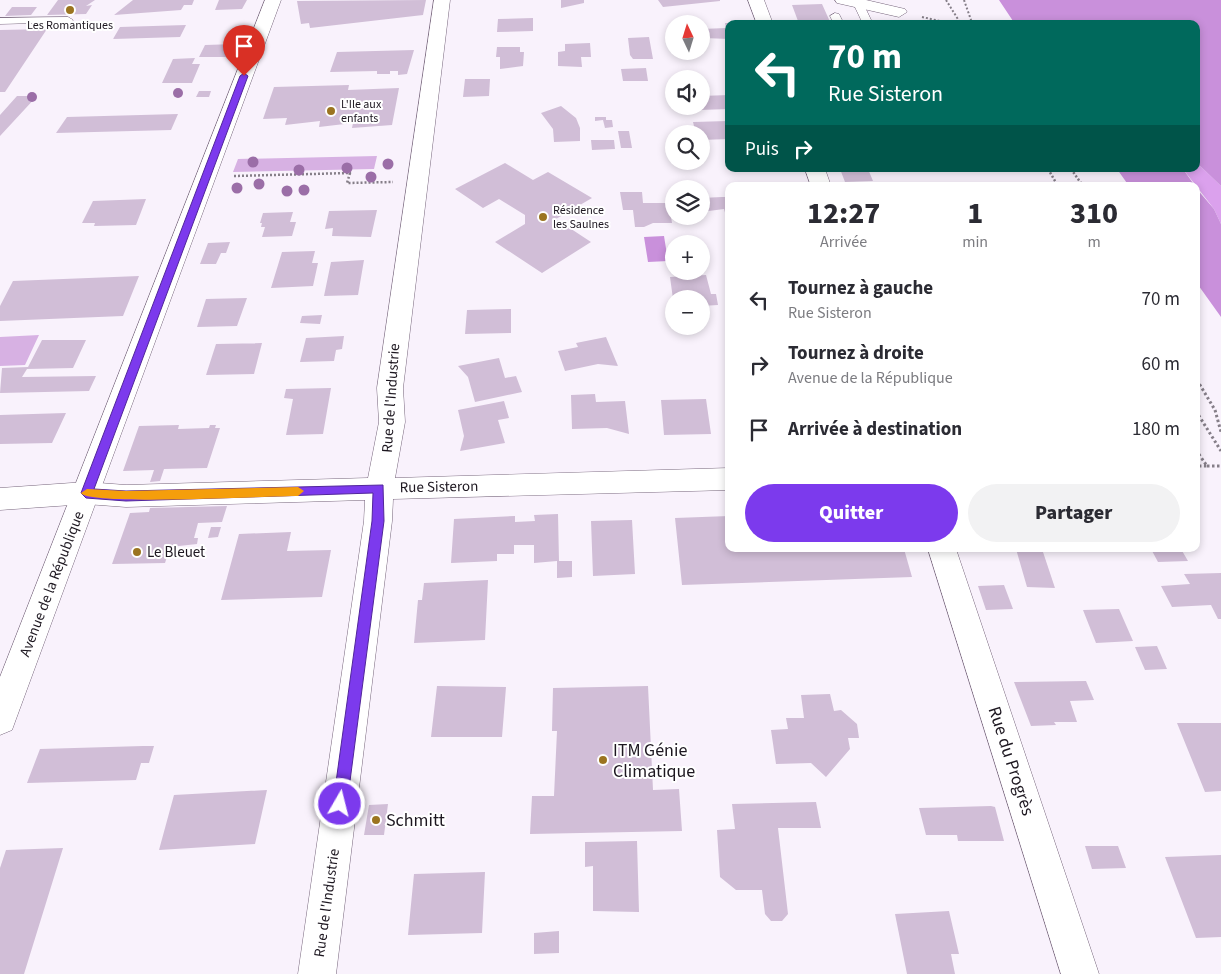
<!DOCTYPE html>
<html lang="fr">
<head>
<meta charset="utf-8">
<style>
	:root { --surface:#fff; --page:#f2f2f3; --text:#2b2b33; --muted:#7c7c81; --accent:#7c3aed }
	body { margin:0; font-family:"Source Sans 3",sans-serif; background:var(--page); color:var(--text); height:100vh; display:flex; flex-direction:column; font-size:19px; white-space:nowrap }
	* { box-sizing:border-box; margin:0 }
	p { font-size:16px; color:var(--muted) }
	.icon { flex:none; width:28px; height:28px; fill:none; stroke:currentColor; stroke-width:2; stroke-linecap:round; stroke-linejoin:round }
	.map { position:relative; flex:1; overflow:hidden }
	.panel { position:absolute; left:725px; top:182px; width:475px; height:370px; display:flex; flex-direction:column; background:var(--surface); border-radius:10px; box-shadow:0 2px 8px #0003 }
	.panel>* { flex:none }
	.top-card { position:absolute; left:725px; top:20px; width:475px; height:152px; border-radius:10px; box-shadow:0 2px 8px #0003; background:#00695c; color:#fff; overflow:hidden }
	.needle { width:32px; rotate:356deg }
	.controls { position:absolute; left:665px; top:15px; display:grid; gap:10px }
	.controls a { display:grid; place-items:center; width:45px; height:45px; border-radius:50%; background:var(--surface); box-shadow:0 2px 8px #0003; font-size:25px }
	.pin { position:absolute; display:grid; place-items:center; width:42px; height:42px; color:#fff; margin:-51px -21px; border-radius:50% 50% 50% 0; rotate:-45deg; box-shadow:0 0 5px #0007 }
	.pin .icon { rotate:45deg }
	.me { position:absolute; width:55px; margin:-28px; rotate:8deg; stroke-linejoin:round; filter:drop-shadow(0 0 4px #0008) }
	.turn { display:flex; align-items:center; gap:18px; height:105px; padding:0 20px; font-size:22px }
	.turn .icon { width:65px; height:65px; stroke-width:2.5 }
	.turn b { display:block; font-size:35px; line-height:42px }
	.then { display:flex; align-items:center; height:48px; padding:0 20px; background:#0003; gap:10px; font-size:19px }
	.eta { display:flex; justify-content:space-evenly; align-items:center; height:85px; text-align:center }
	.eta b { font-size:30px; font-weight:800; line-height:35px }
	.action { display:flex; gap:10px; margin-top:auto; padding:10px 20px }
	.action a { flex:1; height:58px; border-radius:30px; background:var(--accent); color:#fff; font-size:20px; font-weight:800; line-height:58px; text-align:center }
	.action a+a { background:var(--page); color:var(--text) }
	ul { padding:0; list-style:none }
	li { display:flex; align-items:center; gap:15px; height:65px; padding:0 20px }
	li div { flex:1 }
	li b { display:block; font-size:19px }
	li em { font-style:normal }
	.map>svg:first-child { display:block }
	.green { fill:#d7b1e3 }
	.forest { fill:#dba1ed }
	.water { fill:#c990db }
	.building { fill:#d1bed7 }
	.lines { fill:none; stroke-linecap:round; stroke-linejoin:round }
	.service-casing { stroke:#77667c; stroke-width:1 }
	.minor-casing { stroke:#77667c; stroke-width:1 }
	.tertiary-casing { stroke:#77667c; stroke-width:1 }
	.path-far2 { stroke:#857e88; stroke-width:2; stroke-dasharray:2 2; stroke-linecap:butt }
	.path-far1 { stroke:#857e88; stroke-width:2.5; stroke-dasharray:2 2; stroke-linecap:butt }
	.path { stroke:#857e88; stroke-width:3; stroke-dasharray:2.5 2.5; stroke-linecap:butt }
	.service { fill:#fff; fill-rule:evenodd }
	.minor { fill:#fff; fill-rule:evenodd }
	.tertiary { fill:#fff; fill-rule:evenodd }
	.tree { fill:#9b6ea7 }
	.route { fill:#7c3aed; stroke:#51269a }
	.slow { fill:#f59e0b }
	.poi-dot { fill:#9b7420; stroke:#fff; stroke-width:2 }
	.labels { text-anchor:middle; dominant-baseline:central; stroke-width:4; stroke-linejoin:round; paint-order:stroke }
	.far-poi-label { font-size:12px; fill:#1d1720; stroke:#fff; text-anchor:start }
	.street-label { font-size:15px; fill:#1d1720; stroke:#fff }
	.poi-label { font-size:15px; fill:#1d1720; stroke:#fff; text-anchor:start }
	.near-poi-label { font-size:18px; fill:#1d1720; stroke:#fff; text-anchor:start }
	.near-street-label { font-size:18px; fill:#1d1720; stroke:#fff }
</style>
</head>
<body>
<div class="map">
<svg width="1221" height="974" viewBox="0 0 1221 974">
	<rect width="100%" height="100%" fill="#f9f2fc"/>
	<!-- green -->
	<path class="green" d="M 377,156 L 374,169 L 233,172 L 238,159 Z
		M 39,335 L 25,365 L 0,366 L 0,337 Z"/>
	<!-- forest -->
	<path class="forest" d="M 1196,162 L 1221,186 L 1221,224 L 1214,209 L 1183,169 L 1196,169 Z"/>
	<!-- water -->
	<path class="water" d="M 999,0 L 1221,0 L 1221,186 L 1196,162 L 1196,24 L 1015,24 Z
		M 1117,169 L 1183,169 L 1195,186 L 1129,186 Z
		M 1196,188 L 1214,209 L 1221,224 L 1221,317 L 1196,282 Z
		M 664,236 L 668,261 L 648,262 L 644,237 Z"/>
	<!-- building -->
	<path class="building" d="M 58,0 L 95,0 L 86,6 L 92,5 L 86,14 L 47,15 Z
		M 133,0 L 194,0 L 192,5 L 184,5 L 181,10 L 114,15 Z
		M 219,0 L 247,0 L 242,9 L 215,10 Z
		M 426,0 L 423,15 L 310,28 L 309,23 L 301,24 L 297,1 Z
		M 561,0 L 584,0 L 584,3 L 561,8 Z
		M 658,0 L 720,0 L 720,1 L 663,7 Z
		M 822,4 L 831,24 L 796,24 L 795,21 L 798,21 L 792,5 Z
		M 12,7 L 37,7 L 31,15 L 5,16 Z
		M 533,18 L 533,31 L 497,32 L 498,19 Z
		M 725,23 L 729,23 L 729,39 L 704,38 L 702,29 L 726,28 Z
		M 186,25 L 180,37 L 113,39 L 120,27 Z
		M 47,29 L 5,92 L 0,92 L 0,30 Z
		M 649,37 L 653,59 L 633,59 L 630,55 L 628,38 Z
		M 590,43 L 591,57 L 581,57 L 582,67 L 558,66 L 558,52 L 565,51 L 565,44 Z
		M 236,44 L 234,49 L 229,49 L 226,57 L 199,57 L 205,45 Z
		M 497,47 L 520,47 L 520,52 L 524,52 L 523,66 L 500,69 L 500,57 L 496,57 Z
		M 414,50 L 407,74 L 398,75 L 398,71 L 390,71 L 390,74 L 377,74 L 377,71 L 330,72 L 337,52 Z
		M 195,58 L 192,64 L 200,64 L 192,83 L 162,83 L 173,59 Z
		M 646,68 L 648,81 L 623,81 L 621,69 Z
		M 465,79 L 490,79 L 489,96 L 463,97 Z
		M 349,85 L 348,90 L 399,88 L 392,125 L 352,128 L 353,123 L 319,127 L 320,121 L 285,125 L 287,118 L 263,119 L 274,87 Z
		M 199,91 L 211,91 L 209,97 L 196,97 Z
		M 729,95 L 729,109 L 699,110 L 701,96 Z
		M 17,96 L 37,96 L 0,136 L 0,115 Z
		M 561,106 L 576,118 L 580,128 L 580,141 L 554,142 L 553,129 L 541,113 Z
		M 178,114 L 171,130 L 56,133 L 67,117 Z
		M 595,117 L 606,117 L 606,120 L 612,120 L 613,127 L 605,128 L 603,120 L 595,121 Z
		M 728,121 L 729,139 L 701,140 L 701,134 L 696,134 L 693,122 Z
		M 618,131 L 629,131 L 632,148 L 621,148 Z
		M 591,140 L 614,140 L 615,149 L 592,150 Z
		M 505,163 L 533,180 L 548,172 L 592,198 L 556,219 L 591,242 L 542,273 L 495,242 L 525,224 L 525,215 L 499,199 L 483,208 L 455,189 Z
		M 840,169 L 868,169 L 873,181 L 845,182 Z
		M 874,183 L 908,184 L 908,186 L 868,186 Z
		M 620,192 L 642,192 L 643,203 L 669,203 L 672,223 L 653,223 L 644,227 L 635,227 L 633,210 L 623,210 Z
		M 722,197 L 729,197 L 729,227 L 724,209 L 701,212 L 701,198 Z
		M 146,199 L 136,225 L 94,226 L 95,223 L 82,223 L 93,201 Z
		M 377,210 L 371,237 L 332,236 L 333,228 L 325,229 L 329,211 Z
		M 293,212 L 290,222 L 296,222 L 292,236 L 262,237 L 265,227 L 261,227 L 262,223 L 260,223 L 263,213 Z
		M 230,242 L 226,253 L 221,253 L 216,264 L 200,264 L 208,243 Z
		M 315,251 L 312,263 L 318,263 L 313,286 L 271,288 L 282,252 Z
		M 364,260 L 358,295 L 324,296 L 331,262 Z
		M 706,275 L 711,294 L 716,294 L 718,305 L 701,306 L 701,299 L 673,299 L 670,277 Z
		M 139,276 L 123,316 L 0,321 L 0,306 L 13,281 Z
		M 247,298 L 237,326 L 197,327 L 206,299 Z
		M 511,309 L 511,333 L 465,334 L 467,310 Z
		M 322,315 L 320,324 L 300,323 L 302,316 Z
		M 344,336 L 342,349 L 336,350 L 334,361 L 300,362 L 306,338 Z
		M 606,337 L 618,366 L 598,364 L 565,371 L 558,351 L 578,347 L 576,343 Z
		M 42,340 L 86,340 L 73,368 L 27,369 L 22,377 L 96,376 L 89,391 L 0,393 L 2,368 L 28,367 Z
		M 262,343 L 254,374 L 206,375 L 216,344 Z
		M 499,358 L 505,378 L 516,376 L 522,392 L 475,402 L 468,377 L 458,366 Z
		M 331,388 L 323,434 L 286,435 L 293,399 L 284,398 L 286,389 Z
		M 595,394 L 596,402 L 625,401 L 629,434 L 607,428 L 572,429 L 571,395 Z
		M 706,399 L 711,434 L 664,435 L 661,400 Z
		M 504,401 L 509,418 L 498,420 L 505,443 L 460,451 L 464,436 L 458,410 Z
		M 66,413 L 52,443 L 0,444 L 0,415 Z
		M 179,425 L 178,429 L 209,428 L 210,425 L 216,425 L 215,428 L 220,428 L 207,468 L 164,469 L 160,481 L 150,482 L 154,470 L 123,471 L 139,426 Z
		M 227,506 L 222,522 L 198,523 L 194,538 L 198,538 L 197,544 L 170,547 L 165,563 L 112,564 L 130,513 L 149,512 L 150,508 Z
		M 558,514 L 559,561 L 572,561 L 572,577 L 557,578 L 557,561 L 534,563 L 534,545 L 514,545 L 514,554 L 497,554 L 497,561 L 451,563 L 454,519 L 515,516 L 515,522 L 535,521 L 534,515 Z
		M 729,516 L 729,549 L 904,549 L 912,577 L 682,585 L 675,518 Z
		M 632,520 L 635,574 L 593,576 L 591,521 Z
		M 211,527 L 221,527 L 218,537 L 208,538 Z
		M 291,532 L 287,551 L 331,550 L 322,597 L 221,600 L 239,534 Z
		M 1016,549 L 1042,549 L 1055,588 L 1027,587 Z
		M 1151,549 L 1181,549 L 1188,561 L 1158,562 Z
		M 1221,573 L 1221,619 L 1218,619 L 1211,605 L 1172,607 L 1161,586 L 1190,584 L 1184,574 Z
		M 488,580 L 485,640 L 414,643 L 418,600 L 422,600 L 424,583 Z
		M 1004,585 L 1013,609 L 986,610 L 978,586 Z
		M 1119,609 L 1133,641 L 1096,643 L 1083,610 Z
		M 1157,646 L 1167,669 L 1145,670 L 1135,647 Z
		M 1086,681 L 1094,700 L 1070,701 L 1077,722 L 1054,722 L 1056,725 L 1031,726 L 1014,682 Z
		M 437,686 L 506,687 L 502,737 L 431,737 Z
		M 648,686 L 653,790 L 679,789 L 682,831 L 530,834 L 532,796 L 554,796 L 557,731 L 552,731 L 553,688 Z
		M 830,694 L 834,711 L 841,710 L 857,724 L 859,738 L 848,738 L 850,749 L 826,777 L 811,763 L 776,764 L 771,730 L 788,729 L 786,718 L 804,718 L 801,695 Z
		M 1177,723 L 1221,723 L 1221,791 L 1205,792 Z
		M 143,746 L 154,746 L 149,763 L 141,763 L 136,780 L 27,783 L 40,749 Z
		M 267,790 L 255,844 L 159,850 L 174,795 Z
		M 816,802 L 821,828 L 778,828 L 788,914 L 782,921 L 771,921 L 765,914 L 762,890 L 736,890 L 720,877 L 717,830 L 735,829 L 732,804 Z
		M 388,804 L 384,835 L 364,835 L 369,805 Z
		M 991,806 L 995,807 L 1004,841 L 958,841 L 957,835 L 926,835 L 919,808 Z
		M 637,841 L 639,912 L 593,911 L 593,866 L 585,867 L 585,842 Z
		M 1085,846 L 1118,846 L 1126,868 L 1092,869 Z
		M 63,848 L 24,974 L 0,974 L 0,868 L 6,850 Z
		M 1221,855 L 1221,937 L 1196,938 L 1165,857 Z
		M 485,872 L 482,933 L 408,935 L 414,874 Z
		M 949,911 L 959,954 L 951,954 L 955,974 L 907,974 L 895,914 Z
		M 559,931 L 559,953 L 534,954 L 534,933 Z"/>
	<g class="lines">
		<!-- service casing -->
		<g class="service-casing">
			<path id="service" d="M 858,0 L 863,3 L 873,24 L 863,24 L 853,3 Z
				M 835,13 L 839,14 L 844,24 L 834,24 L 830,16 Z
				M 68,17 L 73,20 L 72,22 L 0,24 L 0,18 Z"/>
		</g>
		<!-- minor casing -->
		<g class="minor-casing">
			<path id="minor" d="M 434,0 L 450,0 L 403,388 L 405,422 L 395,478 L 729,468 L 729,490 L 393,499 L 392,521 L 336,974 L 298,974 L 364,521 L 365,500 L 126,507 L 86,504 L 0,510 L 0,488 L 86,482 L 126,485 L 368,478 L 379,422 L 377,388 Z
				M 748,0 L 764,0 L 773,24 L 757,24 Z
				M 835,0 L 866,0 L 905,9 L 907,12 L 899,17 L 837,3 Z
				M 805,169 L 825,169 L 831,186 L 811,186 Z
				M 928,549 L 956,549 L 1099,974 L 1061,974 Z"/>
		</g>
		<!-- tertiary casing -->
		<g class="tertiary-casing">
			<path id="tertiary" d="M 265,0 L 281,0 L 16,719 L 12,730 L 0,735 L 0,677 Z"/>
		</g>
		<!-- path-far2 -->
		<path class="path-far2" d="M 946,0 L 961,24
			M 964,0 L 971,20 L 966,24
			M 922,17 L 953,24
			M 917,21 L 931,24"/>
		<!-- path-far1 -->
		<path class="path-far1" d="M 1048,169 L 1058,186
			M 1071,169 L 1083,186
			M 234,176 L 350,173 L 347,183 L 393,182
			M 1196,378 L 1198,381"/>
		<!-- path -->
		<path class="path" d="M 1197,380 L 1215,410 L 1221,432
			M 1196,411 L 1221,451
			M 1196,450 L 1207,466 L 1196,466
			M 1207,466 L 1221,466"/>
		<!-- service -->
		<use href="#service" class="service"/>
		<!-- minor -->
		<use href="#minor" class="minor"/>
		<!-- tertiary -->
		<use href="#tertiary" class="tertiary"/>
	</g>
	<!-- trees -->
	<g class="tree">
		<circle cx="178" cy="93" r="5"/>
		<circle cx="32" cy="97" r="5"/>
		<circle cx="253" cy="162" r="5.5"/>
		<circle cx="388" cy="164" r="5.5"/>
		<circle cx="347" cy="168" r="5.5"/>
		<circle cx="299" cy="170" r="5.5"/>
		<circle cx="371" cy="177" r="5.5"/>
		<circle cx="259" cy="184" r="5.5"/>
		<circle cx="237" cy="188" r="5.5"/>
		<circle cx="304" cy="190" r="5.5"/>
		<circle cx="287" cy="191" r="5.5"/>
	</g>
	<!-- route -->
	<path class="route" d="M 244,73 L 248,76 L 94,489 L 126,491 L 383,485 L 384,521 L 347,804 L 345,809 L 340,811 L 335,809 L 333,804 L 372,521 L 373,493 L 126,501 L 86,498 L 81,493 L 240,76 Z"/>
	<!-- slow -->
	<path class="slow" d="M 298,487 L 304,491 L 298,496 C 272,496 88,506 81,493 L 87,489 L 126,491 Z"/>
	<!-- markers -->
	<g class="poi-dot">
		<circle cx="70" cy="10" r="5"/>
		<circle cx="331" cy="111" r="5"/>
		<circle cx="543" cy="217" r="5"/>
		<circle cx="137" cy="552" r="5"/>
		<circle cx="603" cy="760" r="5"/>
		<circle cx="376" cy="820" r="5"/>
	</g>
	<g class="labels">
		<!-- far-poi labels -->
		<g class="far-poi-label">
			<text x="70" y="25" text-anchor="middle">Les Romantiques</text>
			<text x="341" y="104">L'Ile aux<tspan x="341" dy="14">enfants</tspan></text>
			<text x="553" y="210">Résidence<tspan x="553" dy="14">les Saulnes</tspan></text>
		</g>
		<!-- street labels -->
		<g class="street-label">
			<text transform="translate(391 398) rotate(-86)">Rue de l'Industrie</text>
			<text transform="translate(439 487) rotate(-1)">Rue Sisteron</text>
			<text transform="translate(52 584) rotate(-69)">Avenue de la République</text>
			<text transform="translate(327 903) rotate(-82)">Rue de l'Industrie</text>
		</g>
		<!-- poi labels -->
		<g class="poi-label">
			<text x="147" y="552">Le Bleuet</text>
		</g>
		<!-- near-poi labels -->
		<g class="near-poi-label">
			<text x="613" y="750">ITM Génie<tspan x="613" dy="21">Climatique</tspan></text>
			<text x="386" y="820">Schmitt</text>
		</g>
		<!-- near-street labels -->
		<g class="near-street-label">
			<text transform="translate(1011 761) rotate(72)">Rue du Progrès</text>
		</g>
	</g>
</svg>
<div class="controls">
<a><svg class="needle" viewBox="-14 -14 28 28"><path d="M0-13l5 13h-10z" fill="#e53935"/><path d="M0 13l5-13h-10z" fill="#7c7c81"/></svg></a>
<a><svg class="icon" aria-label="sound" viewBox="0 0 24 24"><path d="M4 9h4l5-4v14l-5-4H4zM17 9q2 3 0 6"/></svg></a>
<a><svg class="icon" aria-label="search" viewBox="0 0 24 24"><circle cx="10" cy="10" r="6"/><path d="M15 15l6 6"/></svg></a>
<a><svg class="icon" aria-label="layers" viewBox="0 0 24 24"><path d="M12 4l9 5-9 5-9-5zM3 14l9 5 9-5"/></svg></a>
<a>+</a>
<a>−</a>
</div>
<div class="pin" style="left:244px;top:76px;background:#d93025"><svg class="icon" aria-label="arrive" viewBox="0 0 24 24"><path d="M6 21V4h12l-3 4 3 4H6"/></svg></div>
<svg class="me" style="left:340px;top:804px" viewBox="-20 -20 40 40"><circle r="17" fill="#7c3aed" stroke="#fff" stroke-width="3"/><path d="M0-11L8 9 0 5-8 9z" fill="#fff"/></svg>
<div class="top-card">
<div class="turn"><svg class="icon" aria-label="left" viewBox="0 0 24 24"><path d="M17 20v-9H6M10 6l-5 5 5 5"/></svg><div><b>70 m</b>Rue Sisteron</div></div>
<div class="then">Puis<svg class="icon" aria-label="right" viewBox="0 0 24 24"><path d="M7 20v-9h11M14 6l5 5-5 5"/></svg></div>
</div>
<section class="panel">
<div class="eta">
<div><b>12:27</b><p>Arrivée</p></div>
<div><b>1</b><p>min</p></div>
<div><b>310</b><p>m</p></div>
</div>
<ul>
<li><svg class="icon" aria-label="left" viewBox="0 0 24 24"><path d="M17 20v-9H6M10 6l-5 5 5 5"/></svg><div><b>Tournez à gauche</b><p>Rue Sisteron</p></div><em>70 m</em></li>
<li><svg class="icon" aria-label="right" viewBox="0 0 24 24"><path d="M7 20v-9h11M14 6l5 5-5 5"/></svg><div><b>Tournez à droite</b><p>Avenue de la République</p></div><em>60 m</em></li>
<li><svg class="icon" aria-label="arrive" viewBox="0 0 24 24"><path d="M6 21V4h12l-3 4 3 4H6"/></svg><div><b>Arrivée à destination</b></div><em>180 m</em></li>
</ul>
<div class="action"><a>Quitter</a><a>Partager</a></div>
</section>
</div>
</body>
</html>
